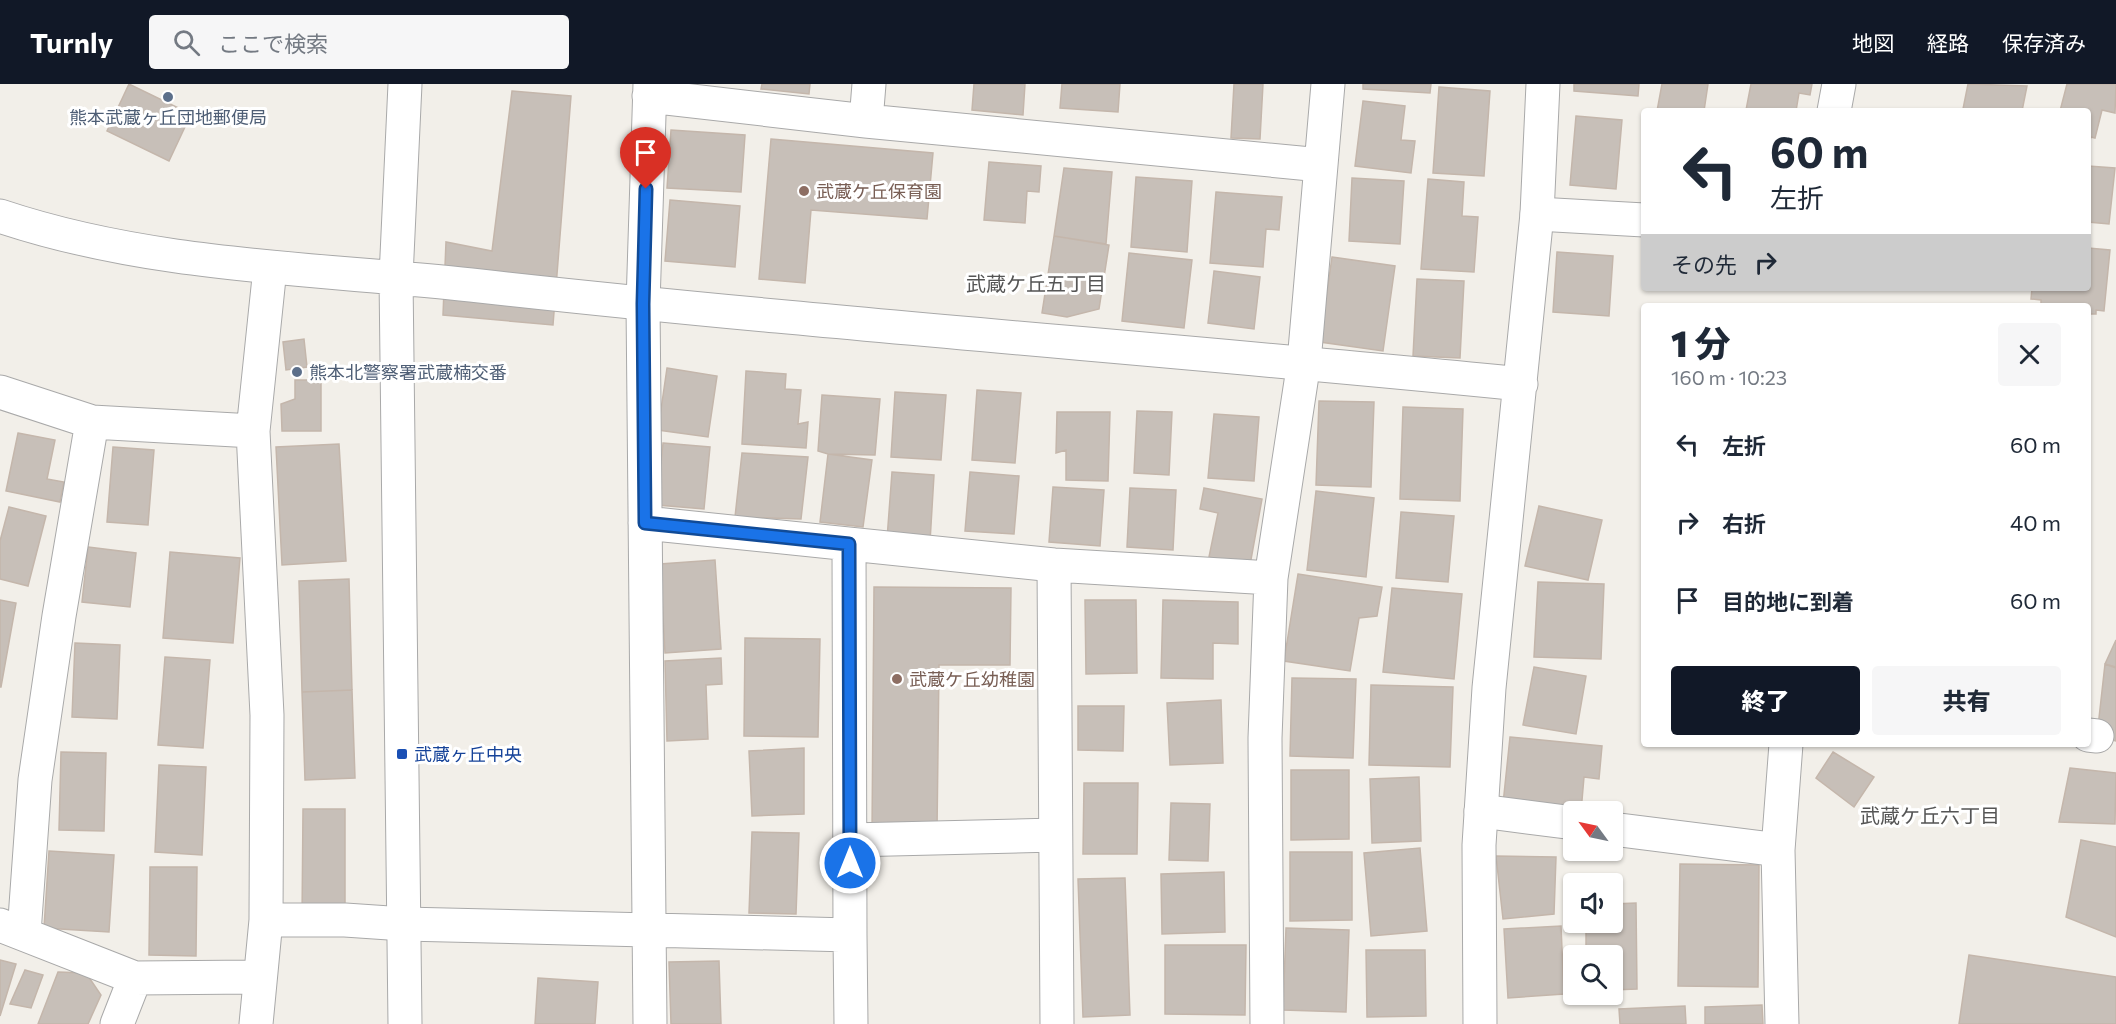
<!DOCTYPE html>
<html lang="ja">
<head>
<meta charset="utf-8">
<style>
	:root { --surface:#fff; --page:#f6f6f7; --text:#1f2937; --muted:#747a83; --accent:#111827 }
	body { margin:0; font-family:Commissioner,"Noto Sans JP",sans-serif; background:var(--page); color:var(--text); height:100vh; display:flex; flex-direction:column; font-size:22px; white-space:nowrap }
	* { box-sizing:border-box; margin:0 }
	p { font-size:20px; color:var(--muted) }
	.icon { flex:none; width:33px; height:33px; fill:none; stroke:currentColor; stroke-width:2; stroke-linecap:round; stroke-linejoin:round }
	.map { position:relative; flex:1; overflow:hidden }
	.details { position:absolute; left:1641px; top:219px; width:450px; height:444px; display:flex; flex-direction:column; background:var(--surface); border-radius:6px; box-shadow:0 2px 4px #0004 }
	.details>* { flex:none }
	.guide { position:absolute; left:1641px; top:24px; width:450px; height:183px; border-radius:6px; box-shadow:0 2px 4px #0004; background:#fff; color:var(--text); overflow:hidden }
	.needle { width:39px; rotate:303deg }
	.controls { position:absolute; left:1563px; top:717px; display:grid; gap:12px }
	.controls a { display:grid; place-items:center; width:60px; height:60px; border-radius:6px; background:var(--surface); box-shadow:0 2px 4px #0004; font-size:30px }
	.pin { position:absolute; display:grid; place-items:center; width:51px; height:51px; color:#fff; margin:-62px -26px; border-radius:50% 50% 50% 0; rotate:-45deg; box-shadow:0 0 6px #0007 }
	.pin .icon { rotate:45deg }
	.me { position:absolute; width:66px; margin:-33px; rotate:0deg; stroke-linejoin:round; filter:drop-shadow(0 0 4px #0008) }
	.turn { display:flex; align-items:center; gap:21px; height:126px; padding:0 30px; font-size:27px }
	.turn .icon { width:78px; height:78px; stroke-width:2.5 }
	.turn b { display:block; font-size:42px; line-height:51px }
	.then { display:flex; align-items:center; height:57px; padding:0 30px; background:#0003; gap:12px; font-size:22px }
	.round { display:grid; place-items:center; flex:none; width:63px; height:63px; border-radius:6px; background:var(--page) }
	.headline { display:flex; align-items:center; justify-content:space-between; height:102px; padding:0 30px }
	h1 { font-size:36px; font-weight:800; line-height:45px }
	.action { display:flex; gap:12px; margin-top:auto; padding:12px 30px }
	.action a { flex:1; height:69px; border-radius:6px; background:var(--accent); color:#fff; font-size:24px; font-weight:800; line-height:69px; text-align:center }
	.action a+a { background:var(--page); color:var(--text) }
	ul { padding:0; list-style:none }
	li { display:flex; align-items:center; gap:18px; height:78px; padding:0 30px }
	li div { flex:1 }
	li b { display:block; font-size:22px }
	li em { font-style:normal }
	header { display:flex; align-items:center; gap:36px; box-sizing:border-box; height:84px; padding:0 30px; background:var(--accent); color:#fff }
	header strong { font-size:28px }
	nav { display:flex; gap:33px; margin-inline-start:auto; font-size:21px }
	.search { width:420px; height:54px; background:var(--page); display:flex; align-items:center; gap:15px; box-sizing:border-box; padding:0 21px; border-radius:6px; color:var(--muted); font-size:22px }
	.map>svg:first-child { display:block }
	.building { fill:#c7bfb8; stroke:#c4b6ab; stroke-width:1.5 }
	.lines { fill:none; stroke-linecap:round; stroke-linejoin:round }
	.minor-casing { stroke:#a9a9a9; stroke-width:35 }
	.tertiary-casing { stroke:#a9a9a9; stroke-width:35 }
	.minor { stroke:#fff; stroke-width:33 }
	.tertiary { stroke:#fff; stroke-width:33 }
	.route-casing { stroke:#114b97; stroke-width:15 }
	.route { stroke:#1a73e8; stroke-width:10 }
	.service-dot { fill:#5c6f8a; stroke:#fff; stroke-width:2 }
	.education-dot { fill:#8d6e63; stroke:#fff; stroke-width:2 }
	.transit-dot { fill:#1a4fb4; stroke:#fff; stroke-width:2 }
	.labels { text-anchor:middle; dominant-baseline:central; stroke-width:6; stroke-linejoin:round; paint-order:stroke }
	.service-label { font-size:18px; fill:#4e5e75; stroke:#fff }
	.education-label { font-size:18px; fill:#785e54; stroke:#fff; text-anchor:start }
	.transit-label { font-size:18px; fill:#164399; stroke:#fff; text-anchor:start }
	.neighbourhood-label { font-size:20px; fill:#555; stroke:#fff }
</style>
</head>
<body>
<header>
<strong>Turnly</strong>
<div class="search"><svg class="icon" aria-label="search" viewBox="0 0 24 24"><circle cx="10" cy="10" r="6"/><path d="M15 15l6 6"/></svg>ここで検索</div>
<nav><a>地図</a><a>経路</a><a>保存済み</a></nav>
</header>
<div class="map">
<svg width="2116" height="940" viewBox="0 0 2116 940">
	<rect width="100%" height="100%" fill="#f2efe9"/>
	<!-- building -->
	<path class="building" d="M 129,0 L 191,30 L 169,77 L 107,47 Z
		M 762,0 L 810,0 L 809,10 L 761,5 Z
		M 974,0 L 1025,0 L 1023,31 L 972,26 Z
		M 1062,0 L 1120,0 L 1118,28 L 1060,24 Z
		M 1234,0 L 1263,0 L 1260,55 L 1231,54 Z
		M 1363,0 L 1431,0 L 1430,9 L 1363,5 Z
		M 1574,0 L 1639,0 L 1638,12 L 1574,7 Z
		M 1662,0 L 1708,0 L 1704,27 L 1657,27 Z
		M 1751,0 L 1812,0 L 1810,11 L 1799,9 L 1796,27 L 1746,26 Z
		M 1968,0 L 2027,2 L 2022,27 L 1973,27 L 1963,25 Z
		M 2067,0 L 2116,0 L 2115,29 L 2102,26 L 2095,54 L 2091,53 L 2088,63 L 2088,27 L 2060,27 Z
		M 1439,3 L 1490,7 L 1484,92 L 1433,89 Z
		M 512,7 L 571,12 L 553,241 L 443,231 L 446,158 L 492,167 Z
		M 1363,17 L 1405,22 L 1401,56 L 1415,57 L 1411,89 L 1355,82 Z
		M 1576,32 L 1622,36 L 1616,105 L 1570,101 Z
		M 671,46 L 745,51 L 741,108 L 667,104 Z
		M 771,55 L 933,69 L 927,135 L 811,126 L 805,199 L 759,195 Z
		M 989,78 L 1041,82 L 1039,108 L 1027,107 L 1025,139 L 984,136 Z
		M 2088,82 L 2115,84 L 2109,140 L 2088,138 Z
		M 1064,84 L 1112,88 L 1106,160 L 1054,152 Z
		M 1136,93 L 1192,97 L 1187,168 L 1131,163 Z
		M 1352,94 L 1404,97 L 1400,160 L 1349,157 Z
		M 1428,95 L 1464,98 L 1462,132 L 1478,133 L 1474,188 L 1421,185 Z
		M 1216,108 L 1282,113 L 1279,146 L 1266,145 L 1263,183 L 1210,179 Z
		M 670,116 L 740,122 L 735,183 L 665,177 Z
		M 1054,152 L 1109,161 L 1099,225 L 1067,233 L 1042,229 Z
		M 2088,164 L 2110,166 L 2104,227 L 2096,226 L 2096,230 L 2088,230 L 2088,222 L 2041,222 L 2041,216 L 2031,215 L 2032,204 L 2088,204 Z
		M 1557,168 L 1613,172 L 1609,232 L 1553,228 Z
		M 1129,169 L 1192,176 L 1184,244 L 1122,237 Z
		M 1332,173 L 1395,182 L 1383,267 L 1320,258 Z
		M 1214,187 L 1260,193 L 1254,245 L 1208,239 Z
		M 1417,195 L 1464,197 L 1460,274 L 1413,272 Z
		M 304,255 L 307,283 L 286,286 L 283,258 Z
		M 667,284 L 717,292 L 708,353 L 658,346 Z
		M 746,287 L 786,290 L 785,305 L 801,306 L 798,340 L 808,338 L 806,364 L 742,360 Z
		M 295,296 L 321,296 L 321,347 L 282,347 L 281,320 L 295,315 Z
		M 977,306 L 1021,309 L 1015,379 L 972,376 Z
		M 895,308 L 946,311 L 941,376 L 891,373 Z
		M 822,311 L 880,315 L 875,371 L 828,370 L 818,367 Z
		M 1319,317 L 1374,318 L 1371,403 L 1316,401 Z
		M 1403,323 L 1463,325 L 1460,417 L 1400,415 Z
		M 1137,327 L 1172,328 L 1169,391 L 1134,389 Z
		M 1057,328 L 1110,328 L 1108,397 L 1066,396 L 1066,366 L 1056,369 Z
		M 1214,330 L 1259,333 L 1254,397 L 1208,394 Z
		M 18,349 L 55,356 L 47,395 L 64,398 L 60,418 L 6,407 Z
		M 663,359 L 710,363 L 704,425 L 657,421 Z
		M 339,360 L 346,477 L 282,481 L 276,363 Z
		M 113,363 L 154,366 L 148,441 L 107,438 Z
		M 742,369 L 808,373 L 801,435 L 735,433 Z
		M 828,370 L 872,376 L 863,443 L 820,438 Z
		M 892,388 L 934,391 L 930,458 L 887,455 Z
		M 970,388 L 1019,392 L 1014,450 L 965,447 Z
		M 1053,403 L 1104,406 L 1100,462 L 1049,458 Z
		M 1130,404 L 1176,406 L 1173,466 L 1127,463 Z
		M 1204,404 L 1262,415 L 1250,481 L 1209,473 L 1218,429 L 1200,425 Z
		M 1316,407 L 1374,414 L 1366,493 L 1307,486 Z
		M 1539,422 L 1602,436 L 1588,496 L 1525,482 Z
		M 9,423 L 46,432 L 28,502 L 0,495 L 0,457 Z
		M 1401,428 L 1454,432 L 1448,498 L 1396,494 Z
		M 88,463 L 136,469 L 130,523 L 82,518 Z
		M 170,468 L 240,474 L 233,559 L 163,554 Z
		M 715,476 L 721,565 L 665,569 L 660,480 Z
		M 1298,490 L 1382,503 L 1377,532 L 1359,534 L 1350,587 L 1284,577 Z
		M 349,495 L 352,606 L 302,608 L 299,497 Z
		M 1538,498 L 1604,500 L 1601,575 L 1534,573 Z
		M 874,503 L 1011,504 L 1010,581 L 939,581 L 937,748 L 872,748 Z
		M 1392,504 L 1462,510 L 1454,595 L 1383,588 Z
		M 0,516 L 16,519 L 1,603 L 0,603 Z
		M 1085,516 L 1136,516 L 1137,589 L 1086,590 Z
		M 1163,516 L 1238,518 L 1238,560 L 1213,559 L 1213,595 L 1161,594 Z
		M 745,554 L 820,555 L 818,653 L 744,652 Z
		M 2116,556 L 2116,583 L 2105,580 Z
		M 75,559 L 120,561 L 117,635 L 72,633 Z
		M 165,573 L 210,576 L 203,664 L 158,661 Z
		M 721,574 L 722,600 L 706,601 L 708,655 L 667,657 L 665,577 Z
		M 2105,580 L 2116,584 L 2116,657 L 2097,652 Z
		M 1534,583 L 1586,592 L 1576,650 L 1523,641 Z
		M 1292,594 L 1356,595 L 1353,674 L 1290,672 Z
		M 1371,601 L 1453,603 L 1450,683 L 1369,681 Z
		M 352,606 L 355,694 L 305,696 L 302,608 Z
		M 1221,616 L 1223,679 L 1170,681 L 1167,619 Z
		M 1078,622 L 1124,622 L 1123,667 L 1078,666 Z
		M 1510,653 L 1602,662 L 1599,695 L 1584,693 L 1581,728 L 1503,720 Z
		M 804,664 L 804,730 L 752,732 L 749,667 Z
		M 61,668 L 106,669 L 104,747 L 59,746 Z
		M 1833,668 L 1874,693 L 1854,723 L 1816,694 Z
		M 159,681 L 206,683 L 202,771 L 155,768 Z
		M 2070,684 L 2116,689 L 2115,740 L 2059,738 Z
		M 1291,686 L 1349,686 L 1349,755 L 1291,756 Z
		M 1419,693 L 1421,757 L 1372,759 L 1370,695 Z
		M 1084,699 L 1138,699 L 1137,770 L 1083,770 Z
		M 1171,719 L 1210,720 L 1208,777 L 1169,776 Z
		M 303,725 L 345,725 L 345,836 L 302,836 Z
		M 752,748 L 799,749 L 796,830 L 749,829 Z
		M 2081,756 L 2116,763 L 2116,853 L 2066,833 Z
		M 1420,764 L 1427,847 L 1371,852 L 1364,769 Z
		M 49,767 L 114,771 L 109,848 L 44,844 Z
		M 1290,768 L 1352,768 L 1352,836 L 1290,837 Z
		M 1496,772 L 1556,773 L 1554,830 L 1503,835 Z
		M 1680,780 L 1759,781 L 1758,903 L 1678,902 Z
		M 150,783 L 197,783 L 196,872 L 149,871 Z
		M 1224,788 L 1225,848 L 1162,850 L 1161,790 Z
		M 1125,794 L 1130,931 L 1083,933 L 1078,795 Z
		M 1636,819 L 1637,905 L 1612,906 L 1612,872 L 1586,872 L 1586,838 L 1612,838 L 1612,820 Z
		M 1561,842 L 1564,910 L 1508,914 L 1504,845 Z
		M 1286,844 L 1349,846 L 1346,928 L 1283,926 Z
		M 1165,861 L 1246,861 L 1245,931 L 1165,930 Z
		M 1366,866 L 1425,866 L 1426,932 L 1367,933 Z
		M 1969,871 L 2116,893 L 2116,940 L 1959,940 Z
		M 0,876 L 16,880 L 0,932 Z
		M 719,877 L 721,940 L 671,940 L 669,878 Z
		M 25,886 L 43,891 L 31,924 L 10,920 Z
		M 58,888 L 86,889 L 101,911 L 88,940 L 38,940 Z
		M 538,894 L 598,898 L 595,940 L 535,940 Z
		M 1762,921 L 1763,940 L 1705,940 L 1705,923 Z
		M 1685,922 L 1686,940 L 1620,940 L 1619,925 Z"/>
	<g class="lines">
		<!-- minor casing -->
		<g class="minor-casing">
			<path id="minor" d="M 649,12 L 866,37 L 1321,81
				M 1834,27 L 1839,0
				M 866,37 L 869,0
				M 1537,130 L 1644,136
				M 0,308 L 92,338 L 253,347
				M 645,439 L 1054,481 L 1271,494
				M 849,460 L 850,851
				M 1054,481 L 1057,940
				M 2088,651 L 2097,652
				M 1481,727 L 1574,739
				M 1612,745 L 1778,766 L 1782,940
				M 850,756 L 1055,751
				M 1778,766 L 1786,660
				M 266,836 L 345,836 L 404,840 L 850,851 L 851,940
				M 0,841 L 135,894 L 260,893
				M 24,849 L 35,696 L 59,532 L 92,338
				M 117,940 L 135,894
				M 256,940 L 266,836 L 267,631 L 253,347 L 270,184
				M 650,940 L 643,220 L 650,0
				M 1267,940 L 1265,654 L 1271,494 L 1304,278 L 1328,0"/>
		</g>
		<!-- tertiary casing -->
		<g class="tertiary-casing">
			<path id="tertiary" d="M 0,132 C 152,183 313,184 471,201 C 820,240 1171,265 1521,300
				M 405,940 L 396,193 L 405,0
				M 1480,940 L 1479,761 L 1489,604 L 1537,130 L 1543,0"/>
		</g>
		<!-- minor -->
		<use href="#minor" class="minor"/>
		<!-- tertiary -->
		<use href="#tertiary" class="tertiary"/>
	</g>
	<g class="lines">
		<!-- route casing -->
		<g class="route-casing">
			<path id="route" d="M 646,105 L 643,220 L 645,439 L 849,460 L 850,779"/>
		</g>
		<!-- route -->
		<use href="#route" class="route"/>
	</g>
	<!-- markers -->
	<g class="service-dot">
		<circle cx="168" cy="13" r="6"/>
		<circle cx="297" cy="288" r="6"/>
	</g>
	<g class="education-dot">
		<circle cx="804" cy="107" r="6"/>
		<circle cx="897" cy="595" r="6"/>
	</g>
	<rect class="transit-dot" x="396" y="664" width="12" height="12" rx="3"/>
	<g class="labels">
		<!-- service labels -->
		<g class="service-label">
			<text x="168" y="33">熊本武蔵ヶ丘団地郵便局</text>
			<text x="309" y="288" text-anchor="start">熊本北警察署武蔵楠交番</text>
		</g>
		<!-- education labels -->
		<g class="education-label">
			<text x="816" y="107">武蔵ケ丘保育園</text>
			<text x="909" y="595">武蔵ケ丘幼稚園</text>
		</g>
		<!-- transit labels -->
		<g class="transit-label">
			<text x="414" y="670">武蔵ヶ丘中央</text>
		</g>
		<!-- neighbourhood labels -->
		<g class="neighbourhood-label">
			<text x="1036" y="199">武蔵ケ丘五丁目</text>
			<text x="1930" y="731">武蔵ケ丘六丁目</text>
		</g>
	</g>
</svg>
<div class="controls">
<a><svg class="needle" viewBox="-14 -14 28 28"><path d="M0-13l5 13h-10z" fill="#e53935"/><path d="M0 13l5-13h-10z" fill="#747a83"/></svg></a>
<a><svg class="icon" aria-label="sound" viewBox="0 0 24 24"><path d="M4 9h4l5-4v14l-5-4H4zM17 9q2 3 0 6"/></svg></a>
<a><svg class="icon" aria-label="search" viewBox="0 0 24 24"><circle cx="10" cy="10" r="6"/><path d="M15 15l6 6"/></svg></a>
</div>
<div class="pin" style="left:646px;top:105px;background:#d93025"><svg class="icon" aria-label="arrive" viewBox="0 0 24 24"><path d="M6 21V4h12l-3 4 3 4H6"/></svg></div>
<svg class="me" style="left:850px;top:779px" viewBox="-20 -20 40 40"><circle r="17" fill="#1a73e8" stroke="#fff" stroke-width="3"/><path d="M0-11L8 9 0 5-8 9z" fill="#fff"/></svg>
<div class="guide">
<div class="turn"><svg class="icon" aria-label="left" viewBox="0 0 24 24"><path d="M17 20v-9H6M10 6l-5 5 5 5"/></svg><div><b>60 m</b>左折</div></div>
<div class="then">その先<svg class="icon" aria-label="right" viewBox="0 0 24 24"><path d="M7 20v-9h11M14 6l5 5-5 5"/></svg></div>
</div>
<section class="details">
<div class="headline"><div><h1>1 分</h1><p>160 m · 10:23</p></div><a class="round"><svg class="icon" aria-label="close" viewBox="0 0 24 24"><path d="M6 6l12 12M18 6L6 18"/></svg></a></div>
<ul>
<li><svg class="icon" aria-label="left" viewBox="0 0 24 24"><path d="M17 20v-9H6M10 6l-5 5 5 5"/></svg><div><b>左折</b></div><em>60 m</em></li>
<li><svg class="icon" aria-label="right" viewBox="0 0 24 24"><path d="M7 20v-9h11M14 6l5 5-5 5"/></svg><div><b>右折</b></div><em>40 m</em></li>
<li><svg class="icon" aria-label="arrive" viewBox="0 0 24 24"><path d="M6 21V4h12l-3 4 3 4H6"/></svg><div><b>目的地に到着</b></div><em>60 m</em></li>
</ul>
<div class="action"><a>終了</a><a>共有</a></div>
</section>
</div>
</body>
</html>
